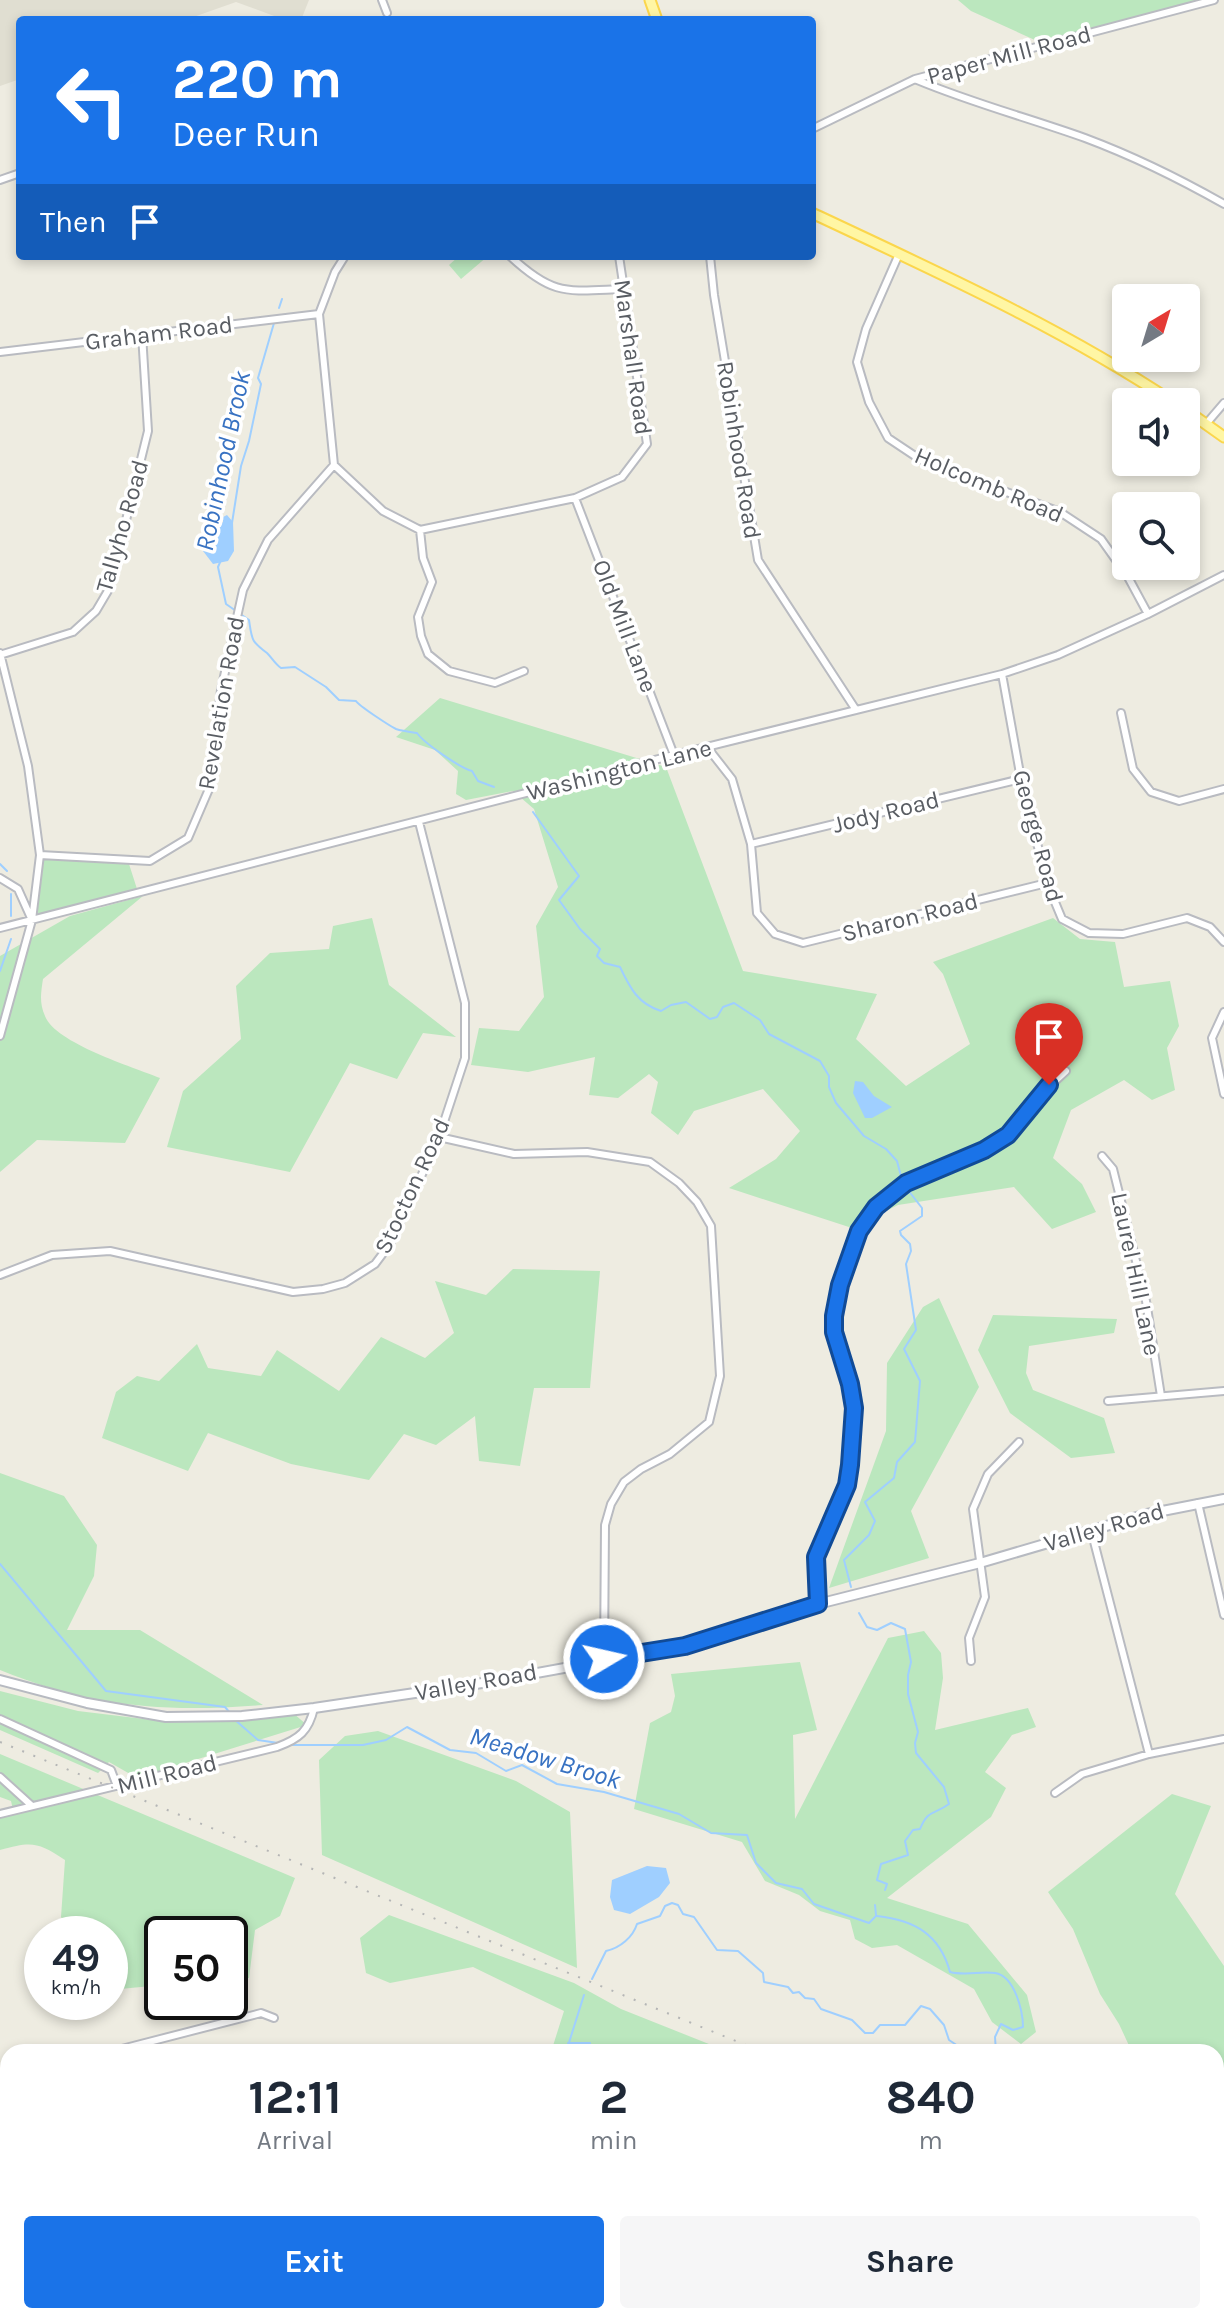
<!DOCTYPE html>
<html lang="en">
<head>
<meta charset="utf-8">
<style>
	:root { --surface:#fff; --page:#f6f6f7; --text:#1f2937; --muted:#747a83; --accent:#1a73e8 }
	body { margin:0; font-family:Karla,sans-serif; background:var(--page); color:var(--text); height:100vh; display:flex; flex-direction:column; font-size:30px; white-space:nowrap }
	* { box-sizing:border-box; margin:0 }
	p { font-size:26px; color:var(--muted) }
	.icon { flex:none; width:44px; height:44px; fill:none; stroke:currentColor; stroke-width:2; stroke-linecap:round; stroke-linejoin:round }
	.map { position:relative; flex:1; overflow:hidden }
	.drawer { position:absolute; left:0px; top:2044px; width:1224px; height:280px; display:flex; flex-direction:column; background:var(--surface); border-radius:24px 24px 0 0; box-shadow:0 4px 12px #0003 }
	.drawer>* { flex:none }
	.top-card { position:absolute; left:16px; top:16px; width:800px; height:244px; border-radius:8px; box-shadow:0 4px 12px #0003; background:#1a73e8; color:#fff; overflow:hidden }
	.needle { width:52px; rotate:38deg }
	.tools { position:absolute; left:1112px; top:284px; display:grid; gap:16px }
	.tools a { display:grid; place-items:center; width:88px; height:88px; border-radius:8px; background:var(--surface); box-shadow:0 4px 12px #0003; font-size:40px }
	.speed { position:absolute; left:24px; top:1916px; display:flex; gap:16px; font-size:40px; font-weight:700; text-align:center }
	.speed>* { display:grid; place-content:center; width:104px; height:104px; border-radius:50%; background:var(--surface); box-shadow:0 4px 12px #0003; line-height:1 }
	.speed small { font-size:20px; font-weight:400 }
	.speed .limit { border:4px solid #111; border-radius:12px; background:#fff; color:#111 }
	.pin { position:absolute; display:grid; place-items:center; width:68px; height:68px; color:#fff; margin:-82px -34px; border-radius:50% 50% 50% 0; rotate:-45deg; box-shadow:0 0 8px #0007 }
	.pin .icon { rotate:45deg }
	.me { position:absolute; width:88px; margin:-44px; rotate:81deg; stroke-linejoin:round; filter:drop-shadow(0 0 6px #0008) }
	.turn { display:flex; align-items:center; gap:28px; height:168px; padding:0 24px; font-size:36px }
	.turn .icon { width:104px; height:104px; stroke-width:2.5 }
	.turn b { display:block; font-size:56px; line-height:68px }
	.then { display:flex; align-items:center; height:76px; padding:0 24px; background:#0003; gap:16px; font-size:30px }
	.eta { display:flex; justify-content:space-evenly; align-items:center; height:136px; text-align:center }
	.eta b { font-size:48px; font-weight:700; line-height:56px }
	.button { display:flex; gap:16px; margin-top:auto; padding:16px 24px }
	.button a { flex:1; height:92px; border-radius:8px; background:var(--accent); color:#fff; font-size:32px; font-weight:700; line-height:92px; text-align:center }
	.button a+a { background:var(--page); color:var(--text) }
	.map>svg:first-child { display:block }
	.education { fill:#e0ded1 }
	.medical { fill:#fde0db }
	.green { fill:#bbe7be }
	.water { fill:#9fcfff }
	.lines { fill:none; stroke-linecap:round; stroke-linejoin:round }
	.stream { stroke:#9fcfff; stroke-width:2 }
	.street-casing { stroke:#b9bbc1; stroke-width:10 }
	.secondary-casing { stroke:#b7bac1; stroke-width:12 }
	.primary-casing { stroke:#fbd64c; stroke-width:13 }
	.street { stroke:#fff; stroke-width:6 }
	.secondary { stroke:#fff; stroke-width:8 }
	.primary { stroke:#fff6a4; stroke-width:9 }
	.rail { stroke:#b5b6b6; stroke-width:2; stroke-dasharray:2 10; stroke-linecap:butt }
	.route-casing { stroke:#114b97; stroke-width:20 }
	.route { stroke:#1a73e8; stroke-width:14 }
	.labels { text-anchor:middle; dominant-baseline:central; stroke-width:7; stroke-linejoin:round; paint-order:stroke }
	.street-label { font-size:24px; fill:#595d63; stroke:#fff }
	.water-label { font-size:26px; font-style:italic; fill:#3872c2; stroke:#fff }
</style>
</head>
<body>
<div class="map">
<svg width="1224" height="2324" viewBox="0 0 1224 2324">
	<rect width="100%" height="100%" fill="#eeece1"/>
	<!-- education -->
	<path class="education" d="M 0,0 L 309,0 L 301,20 L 285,20 L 236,2 L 185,20 L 20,20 L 20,79 L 0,86 Z"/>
	<!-- medical -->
	<path class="medical" d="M 259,2316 L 703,2316 L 696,2324 L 261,2324 Z"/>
	<!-- green -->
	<path class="green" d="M 958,0 L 1202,0 L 1102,27 L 1037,41 L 971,11 Z
		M 459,256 L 488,256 L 461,279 L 449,265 Z
		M 440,698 L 666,767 L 743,971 L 877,994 L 856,1039 L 906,1086 L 970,1044 L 943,974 L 933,962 L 1053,918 L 1080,939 L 1115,942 L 1124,987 L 1170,981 L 1179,1026 L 1167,1048 L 1175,1090 L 1152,1100 L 1124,1080 L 1071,1110 L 1053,1158 L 1082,1184 L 1096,1212 L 1052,1229 L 1014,1187 L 898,1205 L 852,1228 L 729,1188 L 776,1159 L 800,1131 L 763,1089 L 694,1111 L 678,1135 L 651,1113 L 658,1082 L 649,1074 L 618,1098 L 589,1095 L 595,1057 L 528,1072 L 471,1065 L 479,1028 L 519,1031 L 544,997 L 536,926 L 558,887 L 534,809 L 513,791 L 466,800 L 456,794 L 458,771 L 435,750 L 396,737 Z
		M 44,859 L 129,864 L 137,889 L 37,915 Z
		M 143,896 L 43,979 C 41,992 39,1003 45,1016 C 55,1043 133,1067 160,1078 L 125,1143 L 37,1140 L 0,1172 L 0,956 L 70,916 Z
		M 372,918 L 389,985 L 456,1037 L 423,1033 L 397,1079 L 350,1063 L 290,1172 L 167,1147 L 183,1091 L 241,1039 L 236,986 L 270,953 L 329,949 L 333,926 Z
		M 513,1269 L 600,1271 L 590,1388 L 534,1388 L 520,1466 L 479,1461 L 475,1416 L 436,1445 L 404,1434 L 369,1480 L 291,1464 L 208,1433 L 188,1471 L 102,1438 L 116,1392 L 137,1376 L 159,1381 L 197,1344 L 208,1368 L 261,1376 L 277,1350 L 339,1391 L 381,1337 L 425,1358 L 454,1333 L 435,1281 L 486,1295 Z
		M 939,1298 L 979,1387 L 911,1511 L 929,1558 L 829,1588 L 886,1431 L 887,1363 L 923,1307 Z
		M 993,1315 L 1117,1319 L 1114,1333 L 1029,1346 L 1026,1373 L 1033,1390 L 1104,1418 L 1115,1453 L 1071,1458 L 1010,1413 L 978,1350 Z
		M 0,1473 L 64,1496 L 97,1545 L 94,1576 L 67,1630 L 140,1630 L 263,1705 C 166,1713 90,1707 0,1670 Z
		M 924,1631 L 941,1653 L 943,1678 L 935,1730 L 1028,1708 L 1036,1727 L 1012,1735 L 985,1772 L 1006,1788 L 991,1817 L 887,1898 L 968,1924 L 1027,1995 L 1036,2032 L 1021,2044 L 992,2022 L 974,1989 L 897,1945 L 872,1948 L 855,1939 L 850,1920 L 820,1911 L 799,1895 L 765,1881 L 742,1842 L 634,1809 L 650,1723 L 671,1712 L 675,1696 L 671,1674 L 800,1662 L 817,1730 L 793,1735 L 795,1819 L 888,1638 Z
		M 0,1691 L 78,1711 L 169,1722 L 293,1713 L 307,1725 L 137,1778 L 109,1762 L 98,1773 L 0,1730 Z
		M 378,1731 L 516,1781 L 570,1812 L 577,1968 L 322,1855 L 319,1760 L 345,1736 Z
		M 0,1754 L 295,1878 L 280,1916 L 255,1930 L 249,1978 L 230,1979 L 230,1934 L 162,1934 L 162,1985 L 120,1989 L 110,1986 L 110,1934 L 72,1934 L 61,1917 L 65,1860 C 38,1842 32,1841 0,1850 L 0,1818 L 14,1814 L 11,1801 L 0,1797 Z
		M 1172,1794 L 1211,1806 L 1175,1894 L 1224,1966 L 1224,2236 L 1216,2233 L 1216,2052 L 1132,2052 L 1119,2024 L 1100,1994 L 1073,1929 L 1048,1892 Z
		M 389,1915 L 574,1983 L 621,2009 L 729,2052 L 551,2052 L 564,2011 L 473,1967 L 390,1983 L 366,1973 L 360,1938 Z
		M 8,2277 L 8,2316 L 254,2316 L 256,2324 L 0,2324 L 0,2278 Z
		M 384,2316 L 431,2316 L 442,2324 L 373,2322 Z"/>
	<!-- water -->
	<path class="water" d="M 227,515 L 233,522 L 234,551 L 228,561 L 213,564 L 203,551 L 203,543 L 210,523 L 220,525 L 223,522 L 223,517 Z
		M 855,1081 L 863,1082 L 874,1096 L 892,1107 L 872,1118 L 865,1118 L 853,1093 Z
		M 647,1866 L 666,1868 L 670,1883 L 659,1897 L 630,1914 L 614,1910 L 610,1897 L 612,1880 Z"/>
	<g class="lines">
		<!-- stream -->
		<path class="stream" d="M 279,308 L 282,299
			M 232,523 L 241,466 L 249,441 L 261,384 L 258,378 L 274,323
			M 221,560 L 218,567 L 226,604 L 249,620 C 252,640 251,641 267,653 C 272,658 275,664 281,668 L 295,667 L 326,687 L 339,700 L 356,701 C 359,706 390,726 396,729 C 402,731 410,732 417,733 C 424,743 460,768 472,771 L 478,781 L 494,787
			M 533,812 L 579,876 L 559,900 L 580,929 L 600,949 L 597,956 L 604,963 L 620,967 C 630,988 638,1004 661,1011 L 671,1005 L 686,1002 L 710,1019 L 717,1017 L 723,1007 L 734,1003 L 760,1020 L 769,1034 L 820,1061 L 829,1076 L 829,1087 L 836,1103 L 864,1136 L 886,1149 L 897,1161 L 902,1180
			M 0,864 L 7,871
			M 11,894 L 11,916
			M 0,971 L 11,939
			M 0,1564 L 106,1691 L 225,1707 L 230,1713
			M 851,1587 L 844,1560 L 869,1535 L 875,1521 L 865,1502 L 894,1478 L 897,1462 L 915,1442 L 920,1381 L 904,1349 L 916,1330 L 906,1264 L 911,1251 L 910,1244 L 901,1235 L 900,1231 L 922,1216 L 922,1208 L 908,1190
			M 859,1613 L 867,1627 L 877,1630 L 891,1623 L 905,1629 L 911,1662 L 908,1675 L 908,1694 L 918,1732 L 915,1743 L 916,1753 L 944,1787 L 949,1804 C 934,1815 928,1809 920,1829 L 913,1830 L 905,1841 L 908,1855 L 881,1864 L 877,1880 L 887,1884 L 885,1890
			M 234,1719 L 258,1740 L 278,1743
			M 289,1745 L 363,1745 L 386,1740 L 407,1727 L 450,1750 L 476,1753 L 506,1771 L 522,1765 L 557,1784 L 604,1792 L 679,1814 L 711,1833 L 747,1835 L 756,1863 L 776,1883 L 802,1889 L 814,1904 L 869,1923 L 876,1916
			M 875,1905 L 876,1915
			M 877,1916 C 915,1920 940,1935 950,1972 C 966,1976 980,1971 995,1973 C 1015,1976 1023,2012 1023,2027 L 1013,2030 L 1001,2024 L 995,2037 L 996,2052
			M 592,1979 L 606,1951 C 620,1948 633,1937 637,1924 L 660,1916 L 665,1906 L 672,1903 L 678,1905 L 683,1914 L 694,1917 L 717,1950 L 738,1951 L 763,1973 L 764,1982 L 788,1987 L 793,1993 L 799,1992 L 805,1998 L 814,1999 L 821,2009 L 852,2020 L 865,2033 L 873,2033 L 880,2025 L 905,2025 L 921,2006 L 930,2009 L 944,2025 L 949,2040 L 961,2048 L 968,2045 L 979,2052
			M 568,2043 L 590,2043 L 588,2052
			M 566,2052 L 584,1995
			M 1216,2134 L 1224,2124
			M 1216,2283 L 1224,2298
			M 0,2314 L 2,2316 L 27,2316"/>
		<!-- street casing -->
		<g class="street-casing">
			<path id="street" d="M 382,0 L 387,13
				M 917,80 C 972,103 1029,118 1085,138 C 1133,156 1180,179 1224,204
				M 812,129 L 915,79 L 1214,0
				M 0,180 L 20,173
				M 899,254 L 866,329 L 857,362 L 869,402 L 888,438 L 921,460 L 1060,512 L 1101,539 L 1128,577 L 1148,614
				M 510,256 C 554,297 567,291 624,289
				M 710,256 L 714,295 L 758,560 L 856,710
				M 0,352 L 319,314
				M 1206,424 L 1224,403
				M 334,465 L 383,511 L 420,530 L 575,498 L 622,477 L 647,444 L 619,256
				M 575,498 L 674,755
				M 420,530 L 423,558 L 432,582 L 418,617 L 421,636 L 428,654 L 449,671 L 495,683 L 524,671
				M 0,653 L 28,766 L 40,855 L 32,920 L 0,1036
				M 0,655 L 73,632 L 96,611 L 109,589 L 148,431 L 142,334
				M 1002,674 L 1021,779 L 1047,883 L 1062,919 L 1089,933 L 1123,934 L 1187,918 L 1210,927 L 1224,942
				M 1121,713 L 1133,769 L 1151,792 L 1179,801 L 1224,789
				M 707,747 L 732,779 L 751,844 L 757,913 L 775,934 L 803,943 L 1047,883
				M 751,844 L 1021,779
				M 40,855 L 150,861 L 188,838 L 209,789 L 221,690 L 243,590 L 268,540 L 334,465 L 319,314 L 335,272 L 345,256
				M 0,878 L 18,889 L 31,918
				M 0,928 L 674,755 L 1002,674 L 1058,655 L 1148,614 L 1224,575
				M 1224,1012 L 1212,1038 L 1224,1094
				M 439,1137 L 514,1154 L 587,1152 L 650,1162 L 679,1183 L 697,1202 L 711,1226 L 720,1376 L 709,1422 L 670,1454 L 641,1469 L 624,1482 L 611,1504 L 605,1525 L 604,1659
				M 1102,1156 L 1113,1169 L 1146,1301 L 1161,1396
				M 0,1275 L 52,1255 L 110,1251 L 293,1292 L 323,1289 L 345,1283 L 375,1264 L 390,1244 L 439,1137 L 465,1058 L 465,1003 L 419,822
				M 1108,1401 L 1224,1391
				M 1198,1503 L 1224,1615
				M 1091,1530 L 1149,1754
				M 818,1604 L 816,1557 L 847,1485 L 850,1465 L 854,1408 L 850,1384 L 834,1332 L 834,1316 L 840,1285 L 859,1231 L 876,1207 L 906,1183 L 984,1150 L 1008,1135 L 1038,1097 L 1066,1071
				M 971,1661 L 969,1638 L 985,1597 L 973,1509 L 988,1474 L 1019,1442
				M 0,1719 L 111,1770 L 117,1786
				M 0,1777 L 32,1806
				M 1055,1793 L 1082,1774 L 1149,1754 L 1224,1739
				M 0,1814 L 277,1747 C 299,1739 309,1731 314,1708
				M 110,2052 L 261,2013 L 274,2018
				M 0,2104 L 8,2107
				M 0,2275 L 8,2274
				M 937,2316 L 956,2324
				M 895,2324 L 902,2316"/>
		</g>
		<!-- secondary casing -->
		<g class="secondary-casing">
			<path id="secondary" d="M 0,1680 L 87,1703 L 166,1717 L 242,1716 L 314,1708 L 482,1683 L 685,1646 L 818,1604 L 980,1563 L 1147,1514 L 1224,1499"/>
		</g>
		<!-- primary casing -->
		<g class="primary-casing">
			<path id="primary" d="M 650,0 L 657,20
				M 812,213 C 935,271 1060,327 1173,402
				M 1186,410 L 1224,437"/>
		</g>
		<!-- street -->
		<use href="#street" class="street"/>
		<!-- secondary -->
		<use href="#secondary" class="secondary"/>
		<!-- primary -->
		<use href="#primary" class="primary"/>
		<!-- rail -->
		<path class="rail" d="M 0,1742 L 763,2052
			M 1216,2245 L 1224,2248"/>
	</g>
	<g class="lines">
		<!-- route casing -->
		<g class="route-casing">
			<path id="route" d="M 604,1659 L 685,1646 L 818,1604 L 816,1557 L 847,1485 L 850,1465 L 854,1408 L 850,1384 L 834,1332 L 834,1316 L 840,1285 L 859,1231 L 876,1207 L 906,1183 L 984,1150 L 1008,1135 L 1049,1085"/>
		</g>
		<!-- route -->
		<use href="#route" class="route"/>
	</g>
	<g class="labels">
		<!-- street labels -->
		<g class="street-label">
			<text transform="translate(1009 55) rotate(-15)">Paper Mill Road</text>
			<text transform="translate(159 333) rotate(-7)">Graham Road</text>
			<text transform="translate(633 357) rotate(82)">Marshall Road</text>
			<text transform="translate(739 450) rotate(81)">Robinhood Road</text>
			<text transform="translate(989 485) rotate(23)">Holcomb Road</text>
			<text transform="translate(122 526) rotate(-74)">Tallyho Road</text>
			<text transform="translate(625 626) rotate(69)">Old Mill Lane</text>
			<text transform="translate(221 703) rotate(-80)">Revelation Road</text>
			<text transform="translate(619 770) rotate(-14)">Washington Lane</text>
			<text transform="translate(886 812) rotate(-14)">Jody Road</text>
			<text transform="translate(1038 836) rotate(75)">George Road</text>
			<text transform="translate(910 917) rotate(-14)">Sharon Road</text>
			<text transform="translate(412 1186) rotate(-65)">Stocton Road</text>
			<text transform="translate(1136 1274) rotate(78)">Laurel Hill Lane</text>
			<text transform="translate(1104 1527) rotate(-16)">Valley Road</text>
			<text transform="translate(476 1682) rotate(-10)">Valley Road</text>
			<text transform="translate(167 1774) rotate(-14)">Mill Road</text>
		</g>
		<!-- water labels -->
		<g class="water-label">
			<text transform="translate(223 461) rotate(-78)">Robinhood Brook</text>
			<text transform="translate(545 1758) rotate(17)">Meadow Brook</text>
		</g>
	</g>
</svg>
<div class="tools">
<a><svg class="needle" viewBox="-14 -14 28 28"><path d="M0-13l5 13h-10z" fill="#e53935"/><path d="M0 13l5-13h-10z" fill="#747a83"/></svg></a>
<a><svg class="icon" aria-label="sound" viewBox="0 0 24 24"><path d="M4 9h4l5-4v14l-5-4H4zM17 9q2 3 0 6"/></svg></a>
<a><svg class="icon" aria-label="search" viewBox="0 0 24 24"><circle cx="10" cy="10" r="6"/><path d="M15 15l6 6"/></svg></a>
</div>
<div class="speed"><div>49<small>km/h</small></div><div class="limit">50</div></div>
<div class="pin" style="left:1049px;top:1085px;background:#d93025"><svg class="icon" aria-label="arrive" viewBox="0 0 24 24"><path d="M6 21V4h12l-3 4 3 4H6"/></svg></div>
<svg class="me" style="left:604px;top:1659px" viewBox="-20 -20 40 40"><circle r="17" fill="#1a73e8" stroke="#fff" stroke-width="3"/><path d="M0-11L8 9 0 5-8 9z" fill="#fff"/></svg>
<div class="top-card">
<div class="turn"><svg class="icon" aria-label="left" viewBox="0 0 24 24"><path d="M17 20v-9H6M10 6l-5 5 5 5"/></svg><div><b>220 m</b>Deer Run</div></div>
<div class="then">Then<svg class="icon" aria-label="arrive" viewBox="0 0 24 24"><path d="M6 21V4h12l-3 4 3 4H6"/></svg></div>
</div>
<section class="drawer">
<div class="eta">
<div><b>12:11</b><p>Arrival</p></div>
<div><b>2</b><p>min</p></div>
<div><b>840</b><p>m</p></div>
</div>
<div class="button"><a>Exit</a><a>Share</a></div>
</section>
</div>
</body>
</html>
